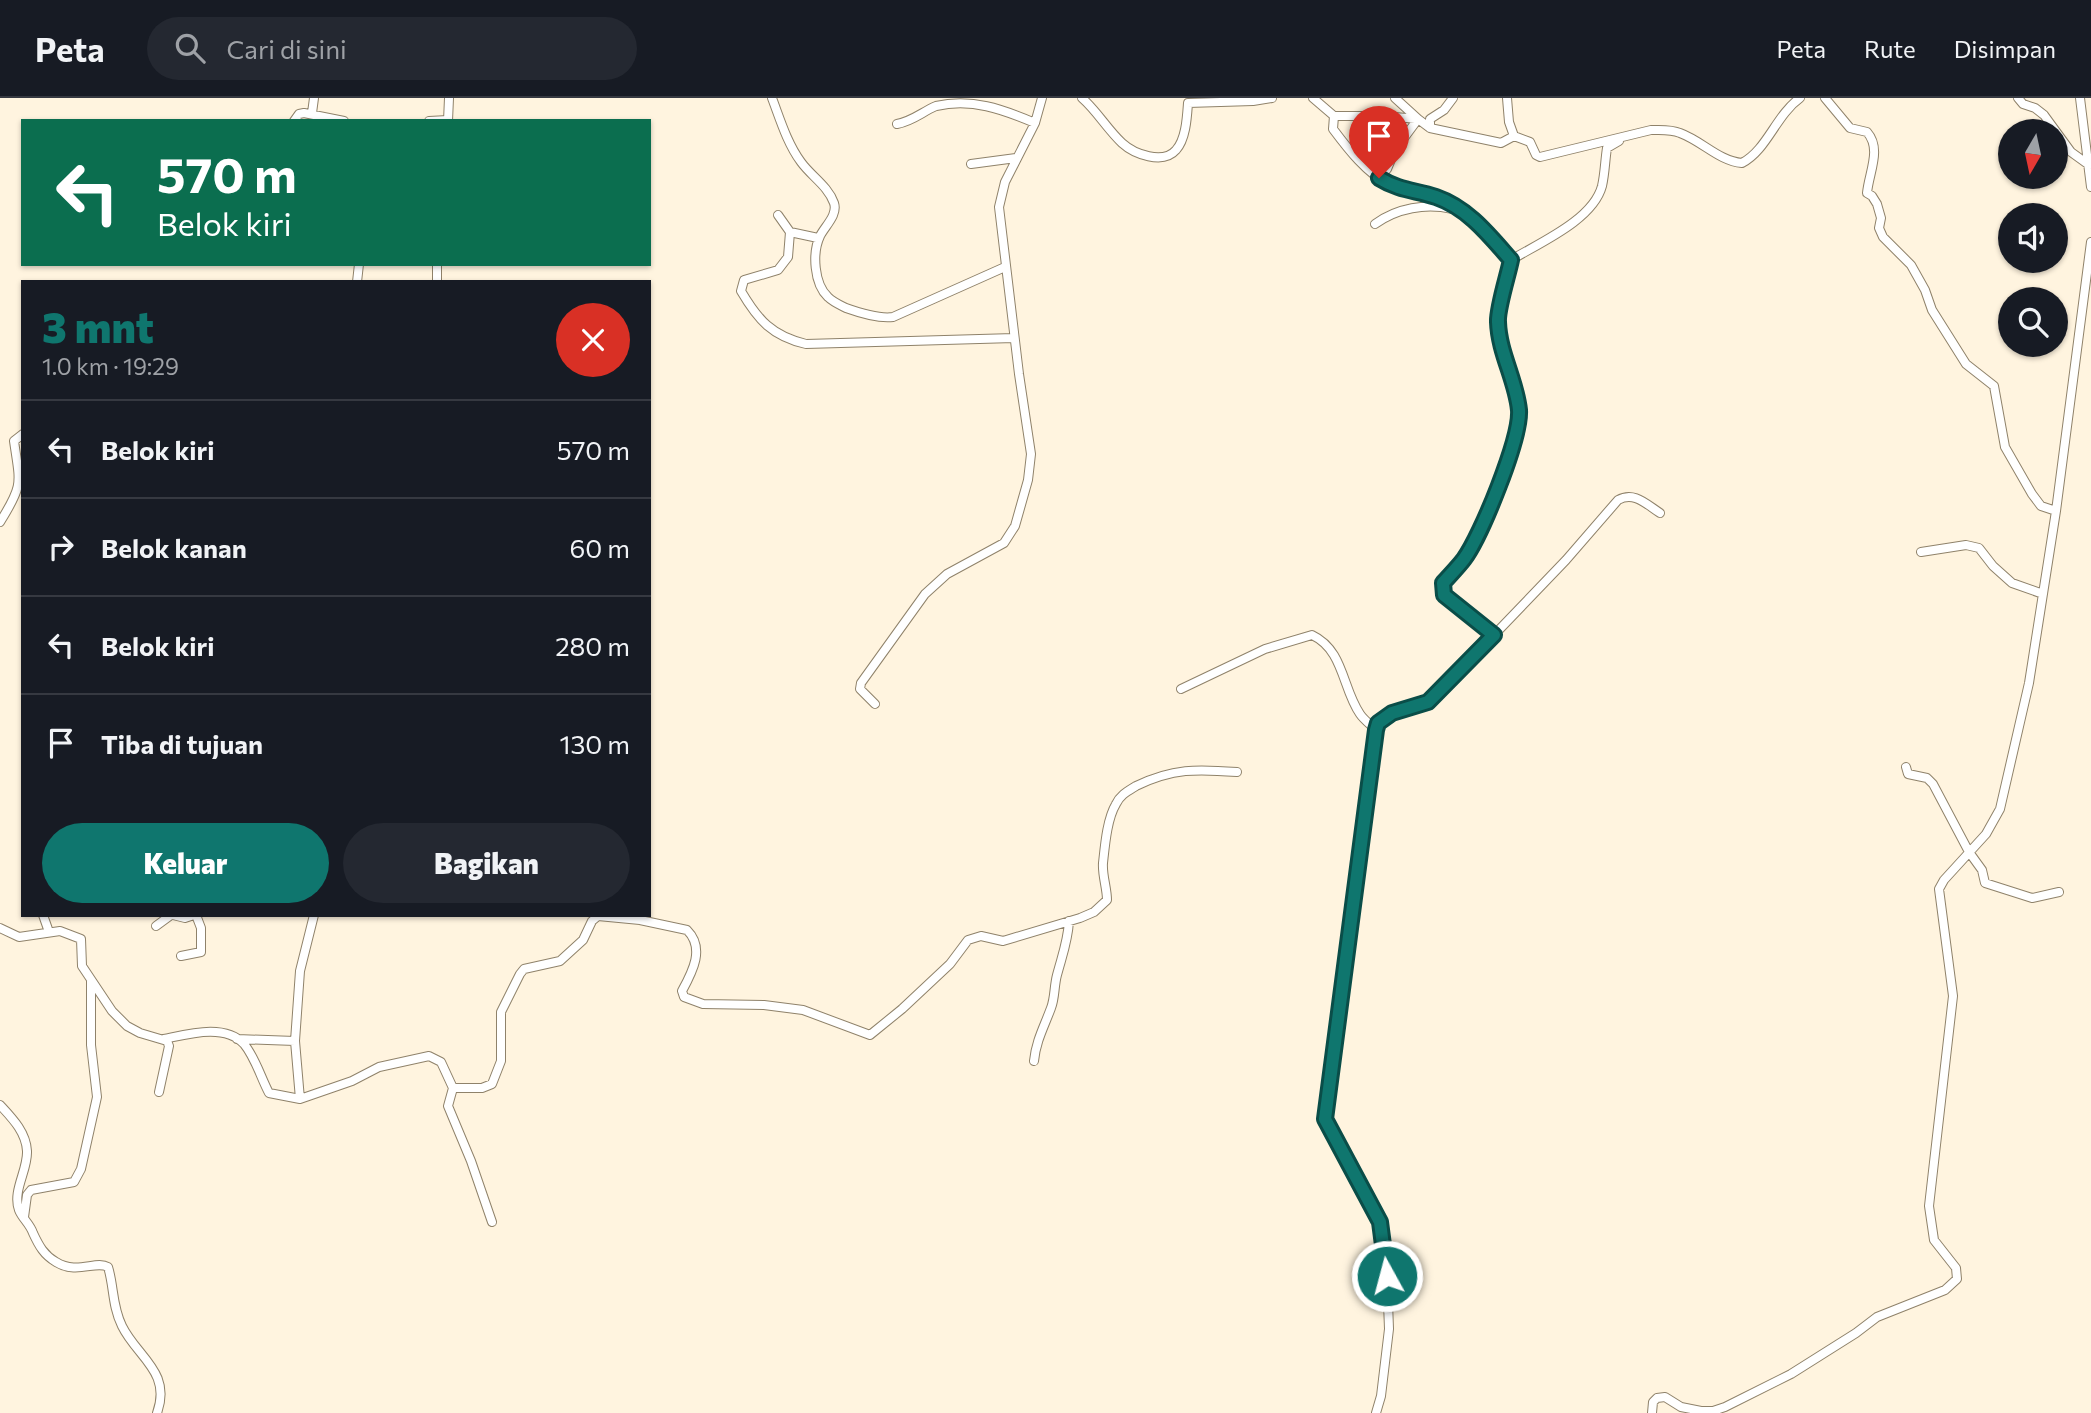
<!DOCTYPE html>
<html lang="id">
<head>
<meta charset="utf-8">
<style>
	:root { --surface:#171b24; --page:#242831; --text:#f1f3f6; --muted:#9ea1a6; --line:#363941; --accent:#0f766e }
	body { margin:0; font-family:Commissioner,sans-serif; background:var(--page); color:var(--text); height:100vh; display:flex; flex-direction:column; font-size:26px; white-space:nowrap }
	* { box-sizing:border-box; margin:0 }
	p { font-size:23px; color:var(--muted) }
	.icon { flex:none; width:38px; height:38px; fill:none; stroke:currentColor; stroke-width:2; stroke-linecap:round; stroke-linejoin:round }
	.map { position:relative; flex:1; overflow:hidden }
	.sheet { position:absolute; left:21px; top:182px; width:630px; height:637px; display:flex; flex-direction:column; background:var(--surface); border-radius:0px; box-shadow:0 2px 5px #0004 }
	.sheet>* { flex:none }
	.banner { position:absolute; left:21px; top:21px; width:630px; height:147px; border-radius:0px; box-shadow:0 2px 5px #0004; background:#0b6e4f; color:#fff; overflow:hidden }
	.needle { width:46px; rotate:189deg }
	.fabs { position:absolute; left:1998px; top:21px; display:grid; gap:14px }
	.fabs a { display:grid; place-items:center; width:70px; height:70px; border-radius:50%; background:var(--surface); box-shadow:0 2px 5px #0004; font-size:35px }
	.pin { position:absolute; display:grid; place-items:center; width:60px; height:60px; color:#fff; margin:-72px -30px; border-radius:50% 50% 50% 0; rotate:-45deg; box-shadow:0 0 7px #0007 }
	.pin .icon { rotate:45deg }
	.me { position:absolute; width:77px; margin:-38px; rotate:353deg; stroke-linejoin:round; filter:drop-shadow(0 0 5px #0008) }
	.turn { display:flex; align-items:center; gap:24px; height:147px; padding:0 21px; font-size:32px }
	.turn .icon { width:91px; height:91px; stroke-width:2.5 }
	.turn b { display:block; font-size:49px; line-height:60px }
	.round { display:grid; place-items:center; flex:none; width:74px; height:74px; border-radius:37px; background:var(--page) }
	.summary { display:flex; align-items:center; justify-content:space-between; height:119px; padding:0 21px }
	h1 { font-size:42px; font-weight:800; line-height:52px; color:var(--accent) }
	.primary-button { display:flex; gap:14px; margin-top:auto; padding:14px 21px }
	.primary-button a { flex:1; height:80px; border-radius:42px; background:var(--accent); color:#fff; font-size:28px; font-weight:800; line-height:80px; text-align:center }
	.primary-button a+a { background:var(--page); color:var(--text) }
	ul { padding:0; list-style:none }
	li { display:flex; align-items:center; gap:21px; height:98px; padding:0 21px; border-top:2px solid var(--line) }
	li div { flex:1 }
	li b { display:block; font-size:26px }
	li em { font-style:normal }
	header { display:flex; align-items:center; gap:42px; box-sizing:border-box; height:98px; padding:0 35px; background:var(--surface); border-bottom:2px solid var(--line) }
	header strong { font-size:33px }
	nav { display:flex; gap:38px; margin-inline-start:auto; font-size:24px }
	.search { width:490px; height:63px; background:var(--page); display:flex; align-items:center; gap:18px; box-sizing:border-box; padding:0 24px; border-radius:38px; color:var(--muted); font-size:26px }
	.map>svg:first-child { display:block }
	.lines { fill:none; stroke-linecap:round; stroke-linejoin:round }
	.minor-casing { stroke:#8f826a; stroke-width:10 }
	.minor { stroke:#fff; stroke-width:8 }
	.route-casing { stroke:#0a4d48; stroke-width:18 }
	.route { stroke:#0f766e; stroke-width:12 }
</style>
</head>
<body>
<header>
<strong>Peta</strong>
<div class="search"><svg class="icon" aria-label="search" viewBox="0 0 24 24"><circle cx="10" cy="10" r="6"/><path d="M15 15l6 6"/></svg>Cari di sini</div>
<nav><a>Peta</a><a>Rute</a><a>Disimpan</a></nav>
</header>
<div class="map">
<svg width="2091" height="1315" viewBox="0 0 2091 1315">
	<rect width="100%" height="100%" fill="#fff4df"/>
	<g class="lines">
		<!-- minor casing -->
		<g class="minor-casing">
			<path id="minor" d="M 772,0 C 780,21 787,45 801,64 C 811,78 828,88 834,105 C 838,117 825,128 820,138 C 812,155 814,186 828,199 C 833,204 840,207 846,210 C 860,215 879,221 893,219 L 1005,169
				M 1082,0 C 1097,13 1107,31 1122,45 C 1134,56 1163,67 1176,52 C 1186,41 1187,19 1188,5 L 1253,3 L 1272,0
				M 1313,0 L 1334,18 L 1383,18 L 1418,21 L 1430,30 L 1501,45 L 1514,38 L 1530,44 L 1536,57 L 1540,59 L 1651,32 C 1661,32 1671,31 1680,35 C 1702,43 1719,63 1742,65 C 1767,52 1776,17 1800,0
				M 1507,0 L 1509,24 L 1514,38
				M 1825,0 L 1850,30 L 1867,34 C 1882,51 1869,74 1867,95 L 1872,98 L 1877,106 L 1881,120 L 1879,130 L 1883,139 L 1911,167 L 1925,192 L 1932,212 L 1966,266 L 1994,288 L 2005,349 L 2032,396 L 2041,408 L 2056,413 L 2091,144
				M 2018,0 L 2023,6 L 2035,10 L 2044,17 L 2071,54 L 2089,67
				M 2080,0 L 2091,89
				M 312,15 L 314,0
				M 1334,18 L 1333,31 C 1348,51 1367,76 1390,87 C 1415,99 1443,98 1466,114 C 1481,125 1498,148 1511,162 C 1508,177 1497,211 1498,224 C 1499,255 1516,282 1519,312 C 1521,340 1481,437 1464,461 C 1458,470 1450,477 1443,485 L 1444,497 L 1494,537 L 1428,604 L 1392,616 L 1378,625 L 1376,632 L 1325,1021 L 1380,1124 L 1387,1178 L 1389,1231 L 1381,1298 L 1376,1315
				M 294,23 L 299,16 L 304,15 L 344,23
				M 429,23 L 448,22
				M 448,23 L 449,0
				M 897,26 C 913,23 922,14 936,8 C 972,0 1002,11 1035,25
				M 1430,30 L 1430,21 L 1444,12 L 1453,0
				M 971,66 L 1016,60
				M 1379,81 L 1387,71 L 1395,52 L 1418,21 L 1395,0
				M 778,117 L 790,134 L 788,159 L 778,172 L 744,182 L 741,193 C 758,222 772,238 806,246 L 1014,240
				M 1375,126 C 1397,110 1426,105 1452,111
				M 790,134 L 818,140
				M 1511,162 C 1539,145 1593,122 1602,88 C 1605,75 1605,62 1607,50 L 1619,43
				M 437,166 L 437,184
				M 357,184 L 359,166
				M 0,424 C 24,386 20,385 14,343 L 23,336
				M 1921,454 L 1966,447 L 1979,450 L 1993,468 L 2012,485 L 2043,496
				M 1494,537 L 1566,462 L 1618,402 C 1634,393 1646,406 1660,415
				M 1181,591 L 1265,551 L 1312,537 C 1344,552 1342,590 1360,616 C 1364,622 1371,627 1376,632
				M 875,606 L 860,591 L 861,585 L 925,496 L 947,476 L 1004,445 L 1015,428 L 1028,382 L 1031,356 L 1019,276 L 999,109 L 1005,84 L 1035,25 L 1042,0
				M 1906,669 L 1908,676 L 1927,680 L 1933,686 L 1969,754 L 1982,772 L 1985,785 L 2032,800 L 2059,794
				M 43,817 L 49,834
				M 173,817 L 185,820 L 194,817
				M 156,828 L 171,817
				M 0,830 L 19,839 L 60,833 L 81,841 L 82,868 L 112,913 L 127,928 L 140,935 L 167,943 L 169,948 L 159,994
				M 181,858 L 201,854 L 201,830 L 196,817
				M 164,941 C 188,936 225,925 244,946 C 255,959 261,980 269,995 L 300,1001 L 352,983 L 379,969 L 429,958 L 441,964 L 453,990
				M 237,941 L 295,943
				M 1034,963 C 1036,943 1044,929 1051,910 C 1055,900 1054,888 1057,877 C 1062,858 1068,843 1069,823
				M 300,1001 L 295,943 L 300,873 L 314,817
				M 0,1007 C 12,1020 26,1034 27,1053 C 28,1072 12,1093 19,1112 C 22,1120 30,1126 33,1135 C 39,1148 44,1157 56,1164 C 77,1177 96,1162 108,1169 C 114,1188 112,1208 122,1228 C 137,1259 172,1274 157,1315
				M 24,1119 L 27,1097 L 31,1092 L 74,1084 L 81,1071 L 97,999 L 91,947 L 91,883
				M 492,1124 L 471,1063 L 448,1008 L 453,990 L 482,990 L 492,986 L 501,963 L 501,914 L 520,876 L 524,871 L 560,863 L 583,842 L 592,823 L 598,818 L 640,822 L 687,832 C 705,850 693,873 682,893 L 684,899 L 703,906 L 764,907 L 803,912 L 870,937 L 902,911 L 950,866 L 968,842 L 981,838 L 1003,843 L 1080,820 L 1094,814 L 1107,802 C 1107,790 1102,777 1103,765 C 1105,747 1107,721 1116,706 C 1120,697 1128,693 1136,688 C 1173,670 1197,671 1237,674
				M 1652,1315 L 1653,1304 L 1657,1300 L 1665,1299 L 1681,1309 L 1701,1313 L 1713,1313 L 1725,1309 L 1791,1276 L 1856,1235 L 1877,1219 L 1945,1192 L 1957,1181 L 1956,1170 L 1934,1142 L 1929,1108 L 1953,898 L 1939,791 L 1944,782 L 1986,736 L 2000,711 L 2029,585 L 2056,413"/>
		</g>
		<!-- minor -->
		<use href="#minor" class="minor"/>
	</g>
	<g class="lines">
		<!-- route casing -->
		<g class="route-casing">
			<path id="route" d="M 1379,80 C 1400,93 1415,92 1436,99 C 1468,110 1489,137 1511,162 C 1508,177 1497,211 1498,224 C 1499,255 1516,282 1519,312 C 1521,340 1481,438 1464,461 C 1458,469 1450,477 1443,485 L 1444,497 L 1494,537 L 1428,604 L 1392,615 L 1378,625 L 1376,632 L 1325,1021 L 1380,1124 L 1387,1178"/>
		</g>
		<!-- route -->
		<use href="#route" class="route"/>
	</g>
</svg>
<div class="fabs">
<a><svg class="needle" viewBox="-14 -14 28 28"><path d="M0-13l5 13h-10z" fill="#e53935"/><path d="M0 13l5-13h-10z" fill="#9ea1a6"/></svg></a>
<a><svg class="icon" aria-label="sound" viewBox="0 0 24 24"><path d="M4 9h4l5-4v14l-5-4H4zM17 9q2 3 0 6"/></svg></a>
<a><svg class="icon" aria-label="search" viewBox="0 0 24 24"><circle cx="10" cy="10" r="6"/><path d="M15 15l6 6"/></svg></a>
</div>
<div class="pin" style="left:1379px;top:80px;background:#d93025"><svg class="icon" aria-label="arrive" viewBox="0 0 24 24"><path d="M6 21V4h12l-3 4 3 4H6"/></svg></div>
<svg class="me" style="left:1387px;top:1178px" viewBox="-20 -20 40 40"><circle r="17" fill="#0f766e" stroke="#fff" stroke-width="3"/><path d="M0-11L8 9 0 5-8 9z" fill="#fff"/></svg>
<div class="banner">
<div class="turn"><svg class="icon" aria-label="left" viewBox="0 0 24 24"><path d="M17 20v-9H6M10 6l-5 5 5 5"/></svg><div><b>570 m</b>Belok kiri</div></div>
</div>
<section class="sheet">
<div class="summary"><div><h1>3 mnt</h1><p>1.0 km · 19:29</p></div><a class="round" style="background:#d93025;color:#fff"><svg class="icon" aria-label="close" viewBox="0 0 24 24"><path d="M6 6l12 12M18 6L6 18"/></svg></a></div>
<ul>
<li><svg class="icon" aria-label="left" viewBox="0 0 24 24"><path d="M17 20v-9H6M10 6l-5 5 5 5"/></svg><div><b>Belok kiri</b></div><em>570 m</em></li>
<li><svg class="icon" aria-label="right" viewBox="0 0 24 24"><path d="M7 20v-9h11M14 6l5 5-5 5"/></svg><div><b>Belok kanan</b></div><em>60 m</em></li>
<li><svg class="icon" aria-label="left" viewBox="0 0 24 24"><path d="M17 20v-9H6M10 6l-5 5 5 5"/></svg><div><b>Belok kiri</b></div><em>280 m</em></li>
<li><svg class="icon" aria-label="arrive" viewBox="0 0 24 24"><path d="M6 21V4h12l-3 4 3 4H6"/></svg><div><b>Tiba di tujuan</b></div><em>130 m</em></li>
</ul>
<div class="primary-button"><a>Keluar</a><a>Bagikan</a></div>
</section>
</div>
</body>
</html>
